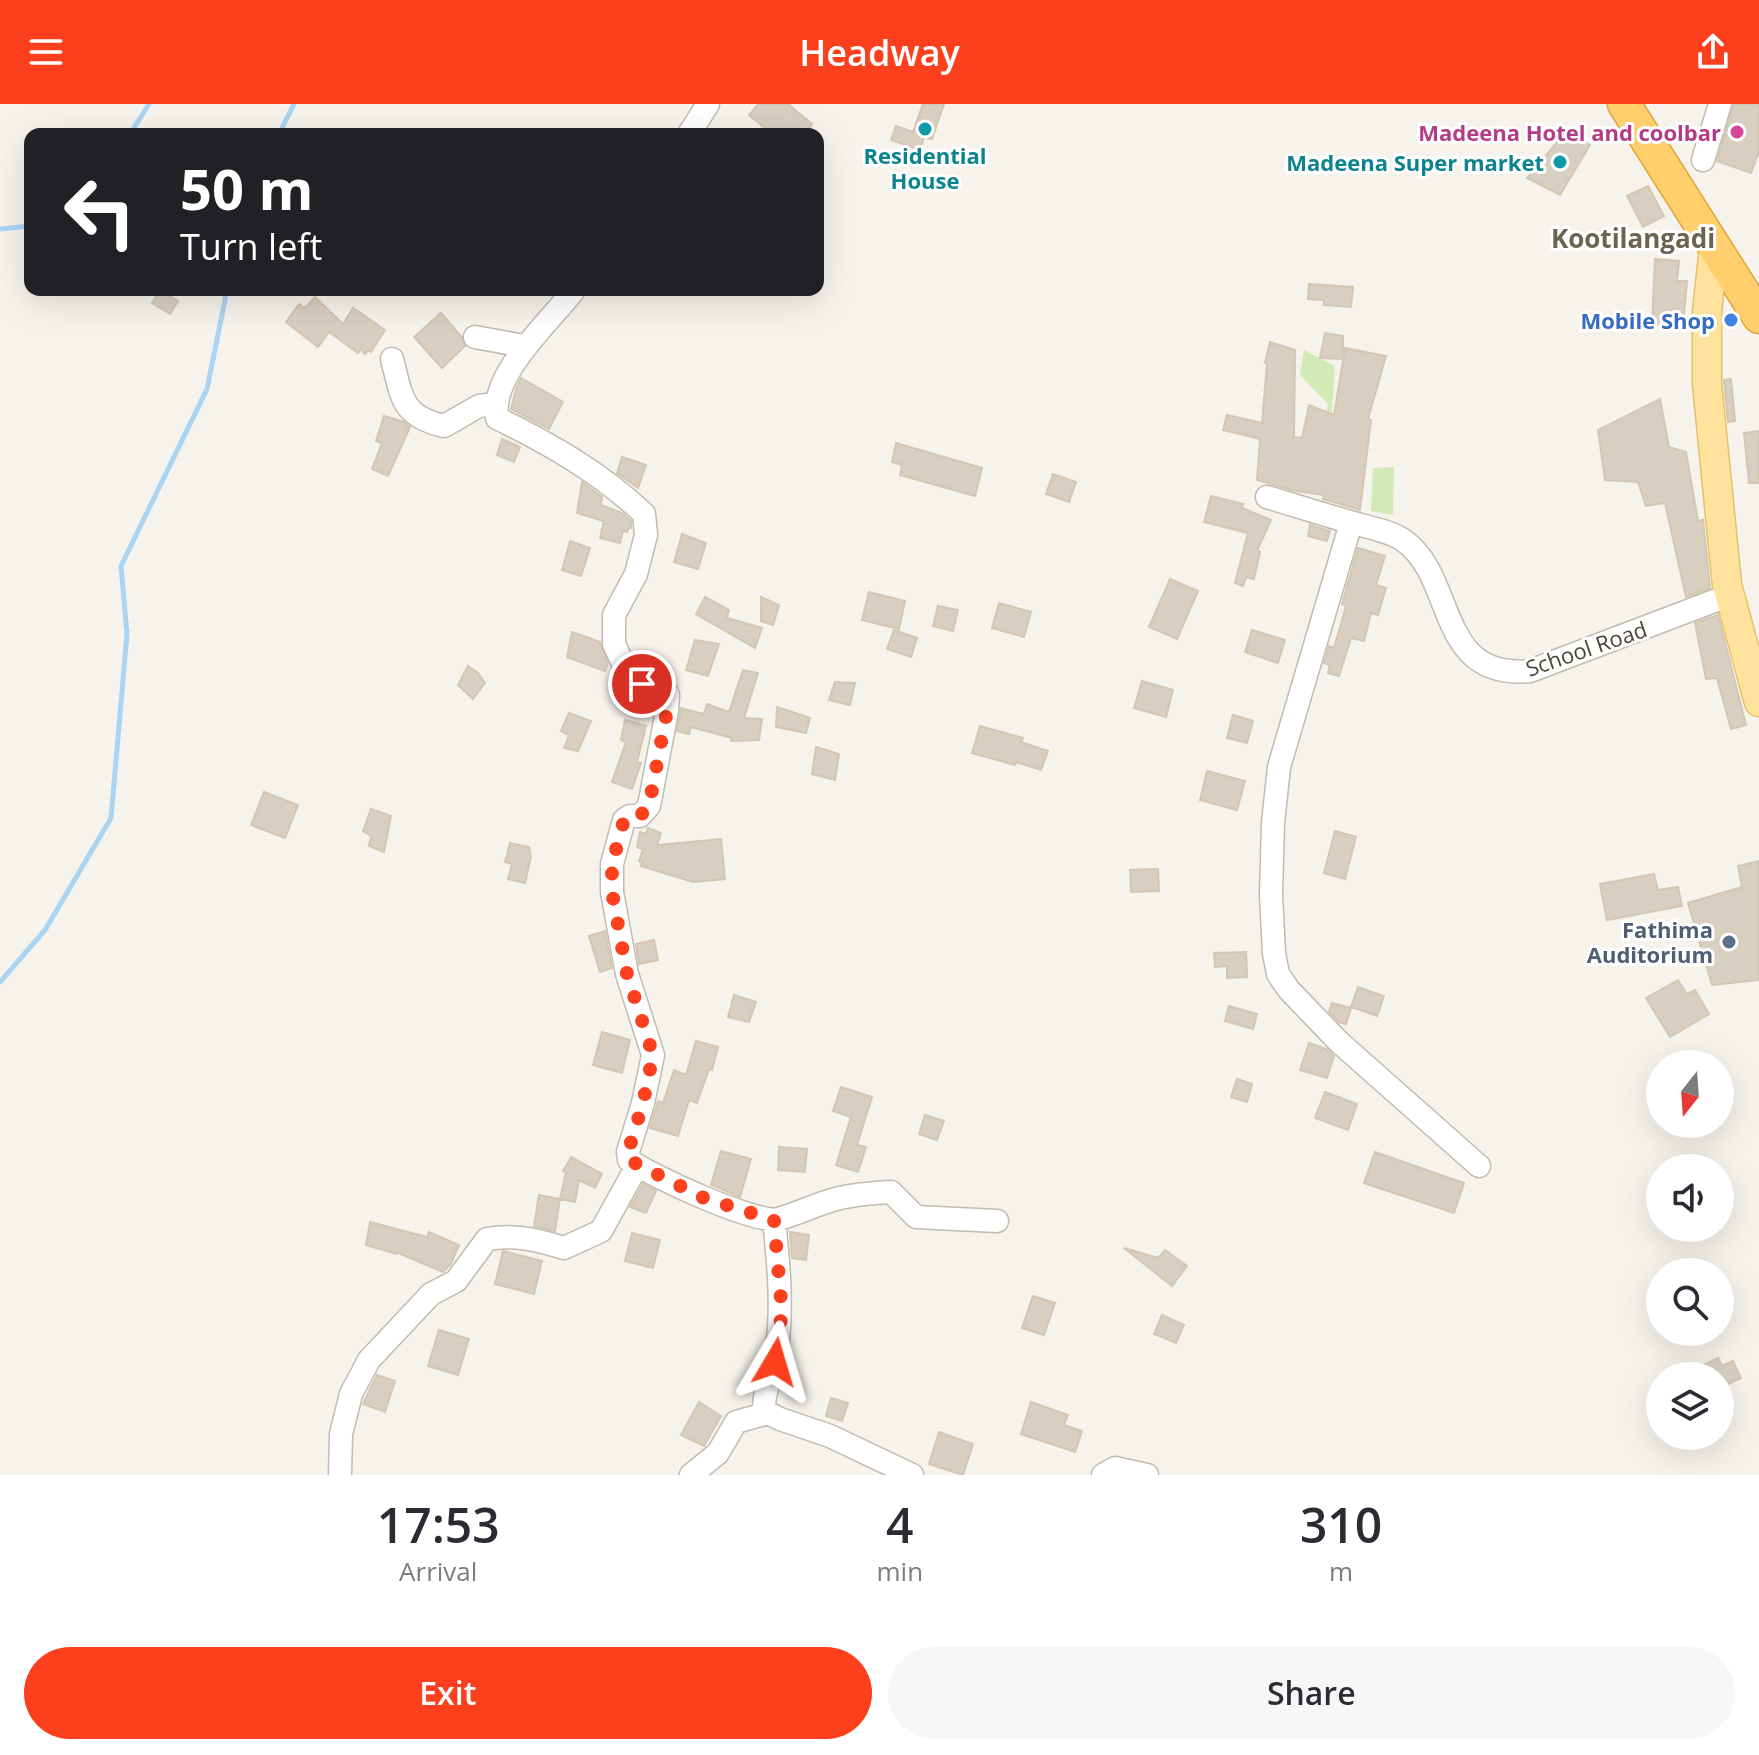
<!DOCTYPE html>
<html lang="en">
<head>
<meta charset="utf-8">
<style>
	:root { --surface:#fff; --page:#f7f7f7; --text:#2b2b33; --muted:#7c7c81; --accent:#fc3f1d }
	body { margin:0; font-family:"Open Sans",sans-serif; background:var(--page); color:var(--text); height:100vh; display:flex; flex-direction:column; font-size:30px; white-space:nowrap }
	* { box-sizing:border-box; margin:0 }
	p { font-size:26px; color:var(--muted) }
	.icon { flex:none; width:44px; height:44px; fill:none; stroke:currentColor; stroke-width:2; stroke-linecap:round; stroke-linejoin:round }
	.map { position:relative; height:1371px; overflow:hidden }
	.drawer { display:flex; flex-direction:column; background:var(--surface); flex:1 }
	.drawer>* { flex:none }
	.guide { position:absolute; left:24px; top:24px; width:800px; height:168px; border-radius:16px; box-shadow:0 8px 32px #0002; background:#202124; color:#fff; overflow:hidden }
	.needle { width:52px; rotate:197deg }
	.tools { position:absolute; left:1646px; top:946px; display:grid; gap:16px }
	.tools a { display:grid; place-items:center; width:88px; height:88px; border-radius:50%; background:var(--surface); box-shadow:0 8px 32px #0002; font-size:40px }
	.pin { position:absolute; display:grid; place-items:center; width:68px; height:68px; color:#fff; margin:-34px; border:4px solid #fff; border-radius:50%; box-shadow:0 2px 8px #0007 }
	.me { position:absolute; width:88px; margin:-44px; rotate:7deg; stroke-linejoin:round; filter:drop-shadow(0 0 6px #0008) }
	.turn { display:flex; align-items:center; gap:28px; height:168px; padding:0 24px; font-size:36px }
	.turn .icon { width:104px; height:104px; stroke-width:2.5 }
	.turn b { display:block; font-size:56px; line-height:68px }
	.eta { display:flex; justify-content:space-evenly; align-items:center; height:136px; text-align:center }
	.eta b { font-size:48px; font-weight:600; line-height:56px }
	.cta { display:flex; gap:16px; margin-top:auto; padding:16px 24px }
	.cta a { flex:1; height:92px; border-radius:48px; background:var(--accent); color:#fff; font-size:32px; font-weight:600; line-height:92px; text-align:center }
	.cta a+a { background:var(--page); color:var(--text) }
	header { display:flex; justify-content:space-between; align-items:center; height:104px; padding:0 24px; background:var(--accent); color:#fff; font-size:36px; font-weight:600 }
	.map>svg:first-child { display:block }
	.green { fill:#d2eab5 }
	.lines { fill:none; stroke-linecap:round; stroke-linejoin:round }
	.stream { stroke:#a9d4f2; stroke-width:5 }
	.building { fill:#d8cfc1; stroke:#d3c7b4; stroke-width:2 }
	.minor-casing { stroke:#c2bbae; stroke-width:25 }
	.major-casing { stroke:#e6c16a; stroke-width:31 }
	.highway-casing { stroke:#e0a43c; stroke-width:35 }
	.minor { stroke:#fff; stroke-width:22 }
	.major { stroke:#ffe39c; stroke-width:28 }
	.highway { stroke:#ffcf6e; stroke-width:32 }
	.route { stroke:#fc3f1d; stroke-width:14; stroke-dasharray:0 25.2 }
	.culture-dot { fill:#0f9aa8; stroke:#fff; stroke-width:3 }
	.hotel-dot { fill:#d1479c; stroke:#fff; stroke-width:3 }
	.shop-dot { fill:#3f7fe0; stroke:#fff; stroke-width:3 }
	.service-dot { fill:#5c6f8a; stroke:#fff; stroke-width:3 }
	.labels { text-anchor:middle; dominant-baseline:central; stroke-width:6; stroke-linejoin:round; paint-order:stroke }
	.hotel-label { font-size:22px; font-weight:bold; fill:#b23c85; stroke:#fff; text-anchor:end }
	.culture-label { font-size:22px; font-weight:bold; fill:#0d838f; stroke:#fff }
	.shop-label { font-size:22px; font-weight:bold; fill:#366cbe; stroke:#fff; text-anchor:end }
	.street-label { font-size:22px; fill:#4b4439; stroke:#fff }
	.service-label { font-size:22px; font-weight:bold; fill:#4e5e75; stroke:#fff; text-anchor:end }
	.quarter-label { font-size:26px; font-weight:bold; fill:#6e6250; stroke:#fff }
</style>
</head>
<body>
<header><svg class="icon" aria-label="menu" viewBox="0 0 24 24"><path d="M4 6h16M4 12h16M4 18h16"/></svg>Headway<svg class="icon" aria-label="share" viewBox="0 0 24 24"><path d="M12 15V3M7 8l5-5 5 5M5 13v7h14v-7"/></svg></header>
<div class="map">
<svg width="1759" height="1371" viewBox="0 0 1759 1371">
	<rect width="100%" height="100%" fill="#f6f3ec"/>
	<!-- green -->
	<path class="green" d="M 1304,246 L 1335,262 L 1332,307 L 1320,381 L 1310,379 L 1328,300 L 1300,271 Z
		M 1394,363 L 1393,411 L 1371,407 L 1373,364 Z"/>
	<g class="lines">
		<!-- stream -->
		<path class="stream" d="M 130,30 L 149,0
			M 279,30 L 294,0
			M 0,125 L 30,122
			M 0,878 L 45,826 L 111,714 L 127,530 L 121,462 L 207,285 L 227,186"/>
	</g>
	<!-- building -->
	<path class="building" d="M 758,0 L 788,0 L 812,20 L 806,30 L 772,30 L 749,11 Z
		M 923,0 L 944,0 L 932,35 L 924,33 L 920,46 L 891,36 L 896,22 L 913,28 Z
		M 1734,0 L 1759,0 L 1759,47 L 1751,69 L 1717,57 Z
		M 1564,30 L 1590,41 L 1560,91 L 1527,74 Z
		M 1648,82 L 1664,112 L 1643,123 L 1627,92 Z
		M 1655,155 L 1679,157 L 1677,177 L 1687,177 L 1683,222 L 1652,220 Z
		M 1309,180 L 1353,183 L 1351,203 L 1324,201 L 1324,196 L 1308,195 Z
		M 160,186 L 178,197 L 170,210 L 152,199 Z
		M 315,193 L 343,220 L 353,204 L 385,226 L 371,248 L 369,246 L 365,250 L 361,245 L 358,249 L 329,228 L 318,243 L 286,218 L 299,200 L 305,204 Z
		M 441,209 L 461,232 L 465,242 L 442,264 L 414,233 Z
		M 1325,229 L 1343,232 L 1343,255 L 1320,254 Z
		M 1270,238 L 1295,246 L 1294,333 L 1302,334 L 1309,301 L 1334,311 L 1345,244 L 1386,252 L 1368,315 L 1371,316 L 1360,406 L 1323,395 L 1324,391 L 1296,387 L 1257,376 L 1260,335 L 1223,326 L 1227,311 L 1262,319 L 1267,259 L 1265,259 Z
		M 521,274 L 563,298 L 549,325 L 511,305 L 516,285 Z
		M 1731,275 L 1735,317 L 1728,318 L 1724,276 Z
		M 1660,295 L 1669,343 L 1686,348 L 1698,417 L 1703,416 L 1710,484 L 1686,493 L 1665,399 L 1646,402 L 1638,378 L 1605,376 L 1598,326 Z
		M 384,312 L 404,318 L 410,323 L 388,372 L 372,365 L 382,339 L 376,337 Z
		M 1759,327 L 1759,379 L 1749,379 L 1744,329 Z
		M 502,335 L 520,343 L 514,358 L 497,351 Z
		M 896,339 L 982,364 L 975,392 L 900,371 L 902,361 L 892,358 Z
		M 622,353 L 646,361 L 638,384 L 617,369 Z
		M 1053,370 L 1076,378 L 1069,398 L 1046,390 Z
		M 582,378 L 602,393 L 601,401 L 622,409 L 631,417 L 631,424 L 629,423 L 627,428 L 623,427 L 620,439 L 600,434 L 604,417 L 577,409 Z
		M 1211,392 L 1243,400 L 1242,404 L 1271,416 L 1257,447 L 1260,448 L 1254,475 L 1246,473 L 1243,482 L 1235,479 L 1248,429 L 1204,418 Z
		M 1310,421 L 1330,427 L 1327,437 L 1308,432 Z
		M 682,430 L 706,439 L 698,465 L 674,458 Z
		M 570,437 L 590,444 L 581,472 L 562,466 Z
		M 1358,444 L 1385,452 L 1376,481 L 1386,484 L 1378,511 L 1371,509 L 1364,537 L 1351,534 L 1339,572 L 1328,569 L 1330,561 L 1324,559 L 1329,542 L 1334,544 L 1346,502 L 1342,500 Z
		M 1170,475 L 1198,487 L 1177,535 L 1149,523 Z
		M 869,488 L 905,497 L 899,525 L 862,516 Z
		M 705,493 L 729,506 L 727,514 L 762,524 L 755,544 L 696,510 Z
		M 761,493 L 779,501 L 773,521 L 761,517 Z
		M 999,499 L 1031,508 L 1024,533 L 992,524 Z
		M 938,502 L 958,506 L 953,527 L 933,522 Z
		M 1718,511 L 1746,621 L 1731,625 L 1717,574 L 1706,575 L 1695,519 Z
		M 894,526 L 917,534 L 911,553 L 887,545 Z
		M 1252,526 L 1285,536 L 1278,559 L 1245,548 Z
		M 572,528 L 600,538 L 608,559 L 605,567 L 567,553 Z
		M 695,536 L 719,540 L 708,572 L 686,566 Z
		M 468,562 L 478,569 L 485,579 L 473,595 L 458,581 Z
		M 743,566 L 758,569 L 744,614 L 762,615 L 759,636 L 731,637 L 732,634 L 691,623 L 689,630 L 677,627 L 681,604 L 704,610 L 707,600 L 729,608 Z
		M 1142,577 L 1173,586 L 1166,613 L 1134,604 Z
		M 835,578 L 855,579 L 850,601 L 829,596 Z
		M 777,603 L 810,614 L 806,629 L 776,623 Z
		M 569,609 L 591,617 L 578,647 L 564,644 L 569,631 L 561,627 Z
		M 1233,611 L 1253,617 L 1247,639 L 1227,634 Z
		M 625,616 L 646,622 L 637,658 L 641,659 L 632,685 L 612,678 L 626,638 L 621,636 Z
		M 980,622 L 1023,634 L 1021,638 L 1048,647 L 1041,666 L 1016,658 L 1015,661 L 972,649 Z
		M 816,643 L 839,650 L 835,676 L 812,670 Z
		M 1207,667 L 1245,677 L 1237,706 L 1200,696 Z
		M 264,688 L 298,701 L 285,734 L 251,721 Z
		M 371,705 L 391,712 L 384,748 L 369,742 L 371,732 L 363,727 Z
		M 648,724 L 661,729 L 657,741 L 721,735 L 725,775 L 693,778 L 641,762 L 642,758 L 639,757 L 643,745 L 637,743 L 640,728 L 646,730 Z
		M 1335,727 L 1356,733 L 1345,775 L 1324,769 Z
		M 510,739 L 529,743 L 531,752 L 525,779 L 508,775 L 512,760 L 505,758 Z
		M 1759,757 L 1759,876 L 1712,881 L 1688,799 L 1742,783 L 1738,762 Z
		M 1158,765 L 1159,787 L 1131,788 L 1130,766 Z
		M 1654,770 L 1658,786 L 1678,783 L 1682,802 L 1607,816 L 1600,780 Z
		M 605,827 L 612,864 L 600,868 L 589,832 Z
		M 654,836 L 658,856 L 639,860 L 636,840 Z
		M 1246,848 L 1247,873 L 1227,874 L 1227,862 L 1215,863 L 1214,849 Z
		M 1678,876 L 1687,890 L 1695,886 L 1709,910 L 1670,933 L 1646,894 Z
		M 1358,883 L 1384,892 L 1377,912 L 1351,903 Z
		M 734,891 L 756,898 L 749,918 L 728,913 Z
		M 1332,899 L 1351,904 L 1346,920 L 1339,918 L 1329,908 Z
		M 1229,902 L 1257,910 L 1253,925 L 1225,917 Z
		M 602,928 L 630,936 L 622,969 L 593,961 Z
		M 696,937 L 718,943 L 712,966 L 709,965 L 697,999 L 689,996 L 678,1032 L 650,1024 L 658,997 L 663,999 L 674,966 L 686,971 Z
		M 1309,939 L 1326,945 L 1334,952 L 1327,974 L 1300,966 Z
		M 1237,975 L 1252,980 L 1247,998 L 1231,993 Z
		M 841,983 L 872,993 L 857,1041 L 866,1043 L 858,1068 L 836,1061 L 851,1013 L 833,1007 Z
		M 1325,988 L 1357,1000 L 1348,1026 L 1315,1014 Z
		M 925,1011 L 944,1017 L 937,1036 L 919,1030 Z
		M 779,1043 L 807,1045 L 805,1068 L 778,1066 Z
		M 721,1047 L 751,1055 L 740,1093 L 711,1081 Z
		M 1375,1048 L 1464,1079 L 1454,1109 L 1364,1079 Z
		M 571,1053 L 602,1070 L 595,1084 L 579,1076 L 575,1098 L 560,1095 L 566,1068 L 563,1067 Z
		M 643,1080 L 656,1087 L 646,1109 L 630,1103 Z
		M 539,1091 L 560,1095 L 555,1127 L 534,1122 Z
		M 370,1118 L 427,1133 L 429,1128 L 459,1141 L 451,1160 L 443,1168 L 396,1148 L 396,1150 L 366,1141 Z
		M 790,1128 L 809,1131 L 806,1156 L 792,1154 Z
		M 632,1129 L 660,1136 L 653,1164 L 625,1157 Z
		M 1124,1144 L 1158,1154 L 1165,1146 L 1187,1162 L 1172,1182 Z
		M 503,1147 L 542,1157 L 534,1190 L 495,1180 Z
		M 1033,1192 L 1055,1199 L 1044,1231 L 1022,1224 Z
		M 1162,1211 L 1184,1221 L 1176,1239 L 1154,1230 Z
		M 439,1226 L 469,1235 L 458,1271 L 428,1262 Z
		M 1718,1254 L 1722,1262 L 1733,1257 L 1741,1274 L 1720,1284 L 1720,1272 L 1680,1272 Z
		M 377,1271 L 395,1277 L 385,1308 L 363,1300 Z
		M 831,1294 L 848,1299 L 842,1317 L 826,1312 Z
		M 699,1298 L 721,1312 L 704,1342 L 681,1331 Z
		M 1031,1298 L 1068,1311 L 1064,1321 L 1082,1327 L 1075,1348 L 1021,1330 Z
		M 939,1328 L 973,1340 L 963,1371 L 929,1360 Z"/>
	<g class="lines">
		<!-- minor casing -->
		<g class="minor-casing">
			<path id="minor" d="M 689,30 L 708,0
				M 1703,56 L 1720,0
				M 574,186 C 549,219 490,270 497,314 C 550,340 601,369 644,410 L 646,431 L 636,470 L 614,511 L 614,540 L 625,564 L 642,580 L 668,591 L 667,607 L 649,702 L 640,712 L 630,712 L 624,716 L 612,760 L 612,788 L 627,870 L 653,951 L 643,999 L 628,1048 L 629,1056 C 649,1071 755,1120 778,1115 C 798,1110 816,1100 836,1095 C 855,1090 872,1089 891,1088 L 916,1113 L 997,1117
				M 475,233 L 524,242
				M 392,255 C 402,293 401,312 444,322 L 479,302 L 494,300
				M 1267,393 C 1294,401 1322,410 1350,418 C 1366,423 1388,426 1403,436 C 1457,473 1435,576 1530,567 L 1730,491
				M 1351,419 L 1279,663 L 1273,719 L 1271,791 L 1274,849 L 1278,870 L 1289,886 L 1339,938 L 1479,1062
				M 774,1116 C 779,1163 783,1206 776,1253 C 773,1273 763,1285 764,1307 L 780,1315 L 830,1332 L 912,1371
				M 340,1371 L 341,1330 L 351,1290 L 369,1256 L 431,1190 L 456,1177 L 487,1135 C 514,1130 538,1136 564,1144 L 601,1127 L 637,1062
				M 691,1371 L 718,1349 L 736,1318 L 768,1309
				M 1103,1371 L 1115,1364 L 1147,1371"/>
		</g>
		<!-- major casing -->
		<g class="major-casing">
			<path id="major" d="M 1714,143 L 1707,208 L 1707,280 L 1727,481 L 1759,598"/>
		</g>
		<!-- highway casing -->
		<g class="highway-casing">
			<path id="highway" d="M 1624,0 L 1759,213"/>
		</g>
		<!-- minor -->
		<use href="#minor" class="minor"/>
		<!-- major -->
		<use href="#major" class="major"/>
		<!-- highway -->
		<use href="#highway" class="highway"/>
	</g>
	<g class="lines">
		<!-- route -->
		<path class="route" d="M 642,580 L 668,591 L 667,607 L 649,702 L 640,712 L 630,712 L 624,716 L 612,760 L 612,788 L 627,870 L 653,951 L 643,999 L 628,1048 L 629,1056 L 704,1094 L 774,1116 L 782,1208 L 775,1258"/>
	</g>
	<!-- markers -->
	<g class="culture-dot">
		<circle cx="925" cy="25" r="8"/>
		<circle cx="1560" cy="58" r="8"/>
	</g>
	<circle class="hotel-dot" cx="1737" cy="28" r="8"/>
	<circle class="shop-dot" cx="1731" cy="216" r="8"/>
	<circle class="service-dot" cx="1729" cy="838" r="8"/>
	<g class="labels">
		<!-- hotel labels -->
		<g class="hotel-label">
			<text x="1721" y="28">Madeena Hotel and coolbar</text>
		</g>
		<!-- culture labels -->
		<g class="culture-label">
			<text x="925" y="51">Residential<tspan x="925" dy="25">House</tspan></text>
			<text x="1544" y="58" text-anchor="end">Madeena Super market</text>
		</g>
		<!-- shop labels -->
		<g class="shop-label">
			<text x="1715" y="216">Mobile Shop</text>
		</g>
		<!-- street labels -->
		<g class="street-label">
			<text transform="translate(1586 544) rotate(-19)">School Road</text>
		</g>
		<!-- service labels -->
		<g class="service-label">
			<text x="1713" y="825">Fathima<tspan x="1713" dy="25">Auditorium</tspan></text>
		</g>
		<!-- quarter labels -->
		<g class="quarter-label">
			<text x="1633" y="134">Kootilangadi</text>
		</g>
	</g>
</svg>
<div class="tools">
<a><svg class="needle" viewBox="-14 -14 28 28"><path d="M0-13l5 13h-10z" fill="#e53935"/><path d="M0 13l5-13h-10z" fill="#7c7c81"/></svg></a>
<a><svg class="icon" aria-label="sound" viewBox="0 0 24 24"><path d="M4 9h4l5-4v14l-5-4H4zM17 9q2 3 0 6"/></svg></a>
<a><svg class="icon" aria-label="search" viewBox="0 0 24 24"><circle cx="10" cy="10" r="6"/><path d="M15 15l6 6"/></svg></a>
<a><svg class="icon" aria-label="layers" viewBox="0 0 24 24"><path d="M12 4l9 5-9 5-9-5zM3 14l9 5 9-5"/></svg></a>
</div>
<div class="pin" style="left:642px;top:580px;background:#d93025"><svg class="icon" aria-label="arrive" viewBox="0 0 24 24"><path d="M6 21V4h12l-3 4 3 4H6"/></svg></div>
<svg class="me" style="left:775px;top:1258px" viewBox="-20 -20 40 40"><path d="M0-17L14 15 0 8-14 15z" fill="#fc3f1d" stroke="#fff" stroke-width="4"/></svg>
<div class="guide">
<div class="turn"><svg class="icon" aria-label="left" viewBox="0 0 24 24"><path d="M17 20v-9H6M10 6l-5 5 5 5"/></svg><div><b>50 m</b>Turn left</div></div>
</div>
</div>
<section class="drawer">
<div class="eta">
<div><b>17:53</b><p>Arrival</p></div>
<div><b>4</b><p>min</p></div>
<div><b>310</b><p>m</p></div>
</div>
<div class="cta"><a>Exit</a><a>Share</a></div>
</section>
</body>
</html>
